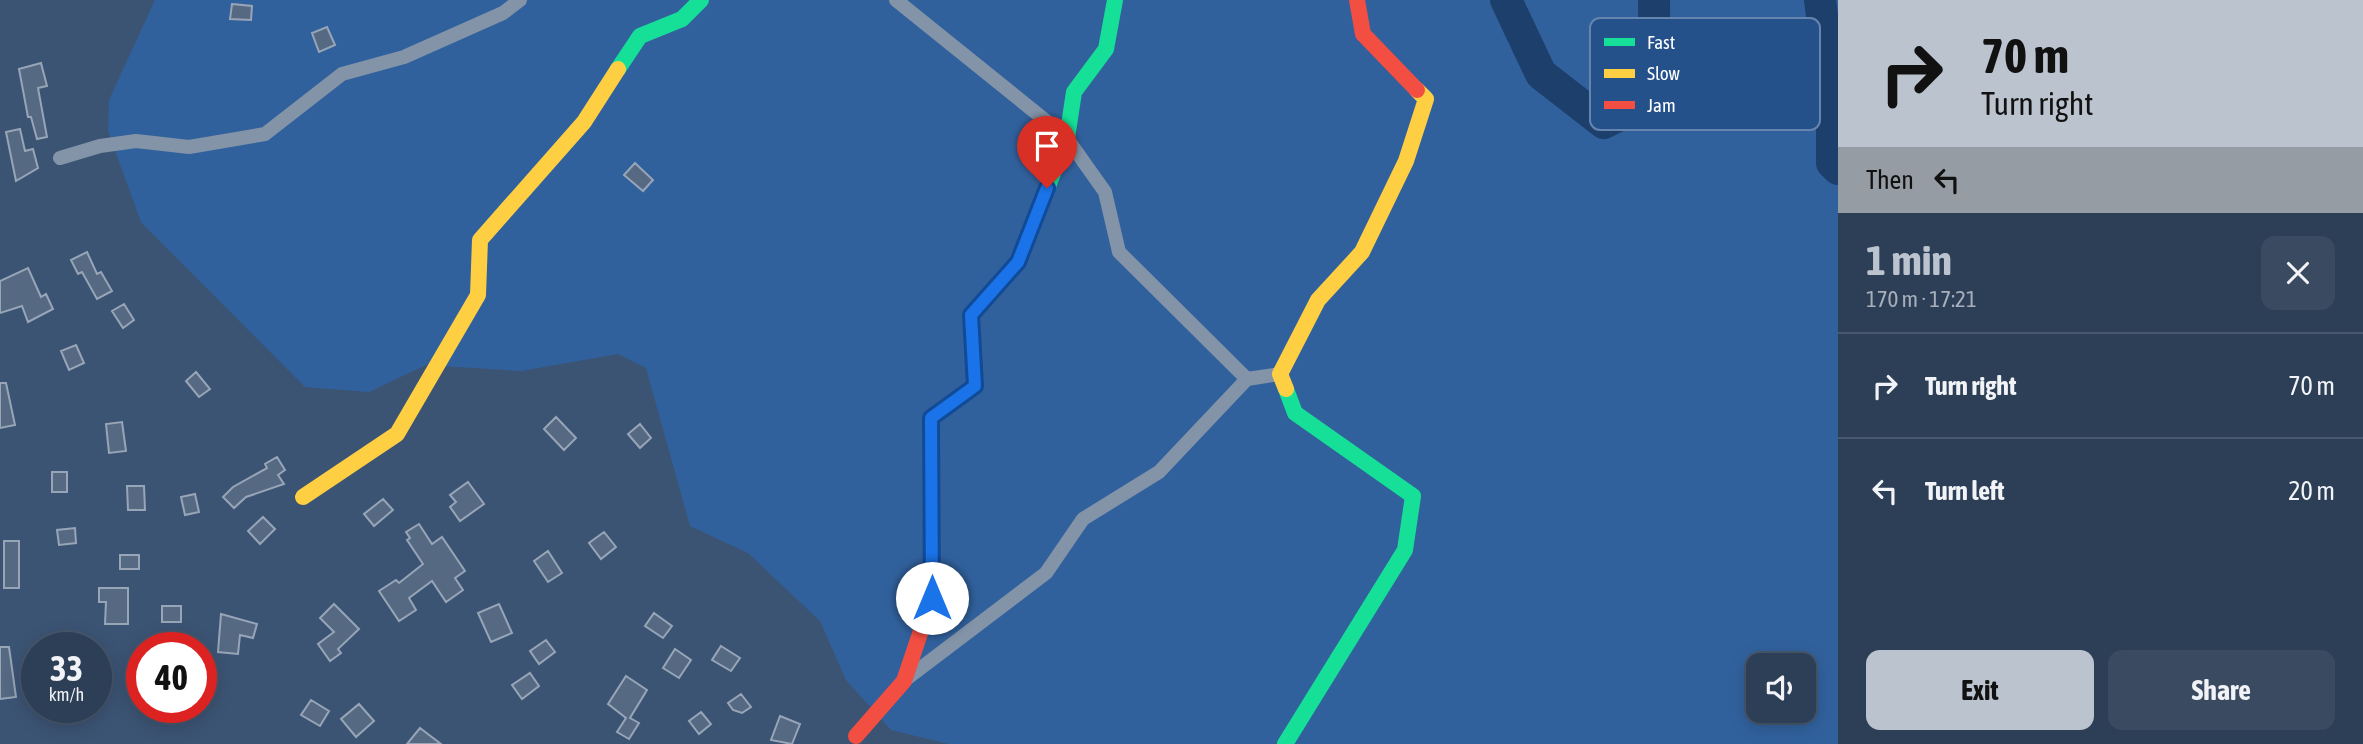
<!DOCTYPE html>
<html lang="en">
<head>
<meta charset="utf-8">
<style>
	:root { --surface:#2d3f57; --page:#394a61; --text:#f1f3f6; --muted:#a7afba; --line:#48586d; --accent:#bbc3ce }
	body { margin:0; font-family:"Asap Condensed",sans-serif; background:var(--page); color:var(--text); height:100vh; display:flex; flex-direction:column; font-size:26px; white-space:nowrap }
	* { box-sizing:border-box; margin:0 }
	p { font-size:23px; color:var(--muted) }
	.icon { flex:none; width:38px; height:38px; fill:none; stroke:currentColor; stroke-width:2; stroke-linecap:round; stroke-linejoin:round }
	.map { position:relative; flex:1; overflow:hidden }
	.panel { display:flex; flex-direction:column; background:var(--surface); width:525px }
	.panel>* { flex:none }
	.top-card { background:#bbc3ce; color:#111; overflow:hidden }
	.controls { position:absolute; left:1746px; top:653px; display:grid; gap:14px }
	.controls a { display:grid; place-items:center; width:70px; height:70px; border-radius:14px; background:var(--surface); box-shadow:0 4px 18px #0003,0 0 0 2px var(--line); font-size:35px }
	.speed { position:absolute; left:21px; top:632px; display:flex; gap:14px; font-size:35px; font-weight:700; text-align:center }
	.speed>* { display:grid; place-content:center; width:91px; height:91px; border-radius:50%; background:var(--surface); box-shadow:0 4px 18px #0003,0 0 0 2px var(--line); line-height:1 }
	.speed small { font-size:18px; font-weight:400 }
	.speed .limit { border:10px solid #d22; background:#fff; color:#111 }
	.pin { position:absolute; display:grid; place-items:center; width:60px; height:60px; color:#fff; margin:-72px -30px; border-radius:50% 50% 50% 0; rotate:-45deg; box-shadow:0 0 7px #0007 }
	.pin .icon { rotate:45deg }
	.me { position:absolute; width:77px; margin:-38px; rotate:0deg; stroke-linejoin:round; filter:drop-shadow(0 0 5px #0008) }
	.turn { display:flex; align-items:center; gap:24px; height:147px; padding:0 28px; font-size:32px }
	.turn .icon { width:91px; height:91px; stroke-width:2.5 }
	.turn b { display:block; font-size:49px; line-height:60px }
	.then { display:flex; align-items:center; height:66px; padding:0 28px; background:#0003; gap:14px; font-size:26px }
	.round { display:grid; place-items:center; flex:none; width:74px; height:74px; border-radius:14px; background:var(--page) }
	.overview { display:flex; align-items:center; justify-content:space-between; height:119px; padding:0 28px }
	h1 { font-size:42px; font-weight:700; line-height:52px; color:var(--accent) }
	.action { display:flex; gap:14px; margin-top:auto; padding:14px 28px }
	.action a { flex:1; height:80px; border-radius:14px; background:var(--accent); color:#111; font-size:28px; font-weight:700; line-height:80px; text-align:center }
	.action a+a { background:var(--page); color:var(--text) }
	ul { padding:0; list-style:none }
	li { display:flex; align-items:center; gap:21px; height:105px; padding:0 28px; border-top:2px solid var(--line) }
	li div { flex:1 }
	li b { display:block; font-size:26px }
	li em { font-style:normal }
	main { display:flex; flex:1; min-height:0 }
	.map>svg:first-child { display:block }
	.green { fill:#31619d; fill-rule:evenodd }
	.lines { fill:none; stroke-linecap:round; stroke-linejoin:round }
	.river { stroke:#1d3f6c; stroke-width:32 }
	.building { fill:#556983; stroke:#97a5b7; stroke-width:2 }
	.street { stroke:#8394a8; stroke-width:14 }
	.fast { stroke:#16e098; stroke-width:16 }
	.slow { stroke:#ffcf43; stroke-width:16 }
	.jam { stroke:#f24e42; stroke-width:16 }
	.route-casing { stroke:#114b97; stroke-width:18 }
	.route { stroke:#1a73e8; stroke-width:12 }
	.key { fill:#25518b; stroke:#6685ae; stroke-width:2 }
	.key-label { font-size:19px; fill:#fff }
</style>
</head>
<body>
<main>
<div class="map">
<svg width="1838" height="744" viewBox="0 0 1838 744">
	<rect width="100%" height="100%" fill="#3c5474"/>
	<!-- green -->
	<path class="green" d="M 155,0 L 1838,0 L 1838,744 L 949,744 L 891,730 L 846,680 L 820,621 L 748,553 L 690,526 L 646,368 L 618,354 L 521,371 L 426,365 L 369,392 L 305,387 L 141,222 L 108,131 L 109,100 ZM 1759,665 L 1804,665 L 1804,710 L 1759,710 Z"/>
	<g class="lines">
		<!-- river -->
		<path class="river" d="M 1506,0 L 1541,74 L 1604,123 L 1655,98 L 1654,0
			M 1820,0 L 1832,93 L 1832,163 L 1838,169"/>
	</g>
	<!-- building -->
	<path class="building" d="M 232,4 L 252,6 L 251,20 L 230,19 Z
		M 327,27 L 335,45 L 319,52 L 312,33 Z
		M 41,63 L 47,86 L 38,88 L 47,137 L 37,139 L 31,117 L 28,117 L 19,69 Z
		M 20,129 L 25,151 L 33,149 L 38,168 L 16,181 L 6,132 Z
		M 635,163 L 653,180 L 643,191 L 624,175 Z
		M 87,252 L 97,274 L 101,272 L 112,291 L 97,299 L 82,272 L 78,274 L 71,260 Z
		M 28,268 L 41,297 L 46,294 L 53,309 L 28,322 L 22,306 L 0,313 L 0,281 Z
		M 124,304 L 134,320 L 123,328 L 112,311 Z
		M 76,345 L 84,363 L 69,370 L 61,351 Z
		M 196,372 L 210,389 L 199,397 L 186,381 Z
		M 0,383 L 6,383 L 15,425 L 0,428 Z
		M 556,417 L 576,438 L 564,450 L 544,429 Z
		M 122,422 L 126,451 L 109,453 L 106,424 Z
		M 640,424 L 651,438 L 640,448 L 628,434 Z
		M 277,457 L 285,470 L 278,475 L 284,484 L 246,497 L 234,508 L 223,497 L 233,487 L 267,468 L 265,464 Z
		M 52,472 L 67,472 L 67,492 L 52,492 Z
		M 468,482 L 484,504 L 460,521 L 450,507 L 456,502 L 450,495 Z
		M 127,486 L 144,486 L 145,510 L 128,510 Z
		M 195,494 L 199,512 L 185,515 L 181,497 Z
		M 383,499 L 393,510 L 374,526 L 364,514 Z
		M 263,517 L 275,529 L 260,544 L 248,531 Z
		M 419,524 L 432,544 L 442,537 L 465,571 L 455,578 L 463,590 L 446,602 L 432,581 L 409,598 L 416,610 L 399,621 L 379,591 L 396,580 L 399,583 L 423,564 L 407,540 L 410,538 L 406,532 Z
		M 75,528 L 76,543 L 59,545 L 57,530 Z
		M 604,532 L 616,547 L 601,559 L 589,543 Z
		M 4,541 L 19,541 L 19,588 L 4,588 Z
		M 548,551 L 562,573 L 548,582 L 534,561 Z
		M 120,555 L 139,555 L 139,569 L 120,569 Z
		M 99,588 L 128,588 L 128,624 L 105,624 L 106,602 L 99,602 Z
		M 334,604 L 359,629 L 338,649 L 341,653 L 330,661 L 318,644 L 334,632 L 320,618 Z
		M 499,604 L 512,633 L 491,642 L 478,613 Z
		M 162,606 L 181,606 L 181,622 L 162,622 Z
		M 654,613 L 672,626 L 663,638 L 645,626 Z
		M 221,614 L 257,624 L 253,638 L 240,635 L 238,654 L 218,652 Z
		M 546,640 L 555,652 L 539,664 L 530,651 Z
		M 721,646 L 740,658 L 731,671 L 712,660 Z
		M 0,647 L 9,647 L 16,697 L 0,699 Z
		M 675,649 L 691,660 L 679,678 L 663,668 Z
		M 530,673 L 539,686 L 522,699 L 512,685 Z
		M 626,676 L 647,690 L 630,718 L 639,723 L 629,739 L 617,732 L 626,718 L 608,704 Z
		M 741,694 L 751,707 L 742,713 L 733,710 L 728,703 Z
		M 311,700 L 329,711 L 320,726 L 301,715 Z
		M 359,704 L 374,721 L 356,737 L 341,719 Z
		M 701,712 L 711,724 L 699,734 L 689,721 Z
		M 780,716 L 800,724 L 792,744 L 771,740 Z
		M 420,728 L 441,744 L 407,744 Z"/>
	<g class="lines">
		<!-- street -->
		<path class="street" d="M 896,0 L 1066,137 L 1105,192 L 1119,252 L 1247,379
			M 60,158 L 100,146 L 136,141 L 189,147 L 265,134 L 342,74 L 404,57 L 503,13 L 520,0
			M 905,680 L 1046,573 L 1083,519 L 1159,472 L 1247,379 L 1280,374"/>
		<!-- fast -->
		<path class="fast" d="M 618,69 L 640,36 L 682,19 L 701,0
			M 1011,270 L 1018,262 L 1067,138 L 1074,92 L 1106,49 L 1115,0
			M 1285,744 L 1405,550 L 1413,496 L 1295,413 L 1286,389"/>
		<!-- slow -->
		<path class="slow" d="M 1286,389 L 1280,374 L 1318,300 L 1362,252 L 1406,161 L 1426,99 L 1417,90
			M 303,497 L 397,434 L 478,295 L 480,240 L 584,122 L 618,69"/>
		<!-- jam -->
		<path class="jam" d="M 1357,0 L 1363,34 L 1417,90
			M 856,736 L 904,681 L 932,598 L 931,418 L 975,386 L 971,315 L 1011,270"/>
	</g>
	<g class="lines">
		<!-- route casing -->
		<g class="route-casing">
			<path id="route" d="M 932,598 L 931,418 L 975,386 L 971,315 L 1018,262 L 1047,188"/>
		</g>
		<!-- route -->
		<use href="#route" class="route"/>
	</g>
	<!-- legend -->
	<rect x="1590" y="18" width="230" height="112" rx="10" class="key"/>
	<rect x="1604" y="38" width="31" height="8" fill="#16e098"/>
	<rect x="1604" y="69" width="31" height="9" fill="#ffcf43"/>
	<rect x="1604" y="101" width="31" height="8" fill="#f24e42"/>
	<g class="key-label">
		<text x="1647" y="49">Fast</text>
		<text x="1647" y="80">Slow</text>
		<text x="1647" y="112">Jam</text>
	</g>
</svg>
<div class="controls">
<a><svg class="icon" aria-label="sound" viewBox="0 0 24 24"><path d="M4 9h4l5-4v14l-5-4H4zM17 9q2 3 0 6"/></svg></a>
</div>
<div class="speed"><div>33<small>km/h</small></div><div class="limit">40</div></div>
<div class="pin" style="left:1047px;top:188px;background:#d93025"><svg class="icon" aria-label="arrive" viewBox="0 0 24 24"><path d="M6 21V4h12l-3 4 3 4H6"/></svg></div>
<svg class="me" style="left:932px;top:598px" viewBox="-20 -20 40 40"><circle r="19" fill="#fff"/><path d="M0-13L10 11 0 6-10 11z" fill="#1a73e8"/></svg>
</div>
<section class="panel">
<div class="top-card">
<div class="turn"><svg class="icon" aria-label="right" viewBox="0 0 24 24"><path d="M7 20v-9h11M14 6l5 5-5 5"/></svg><div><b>70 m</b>Turn right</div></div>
<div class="then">Then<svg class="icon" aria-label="left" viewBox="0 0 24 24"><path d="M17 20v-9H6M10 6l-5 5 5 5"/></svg></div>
</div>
<div class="overview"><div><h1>1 min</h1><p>170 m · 17:21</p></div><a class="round"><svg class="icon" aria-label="close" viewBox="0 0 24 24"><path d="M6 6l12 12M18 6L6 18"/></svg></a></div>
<ul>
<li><svg class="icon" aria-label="right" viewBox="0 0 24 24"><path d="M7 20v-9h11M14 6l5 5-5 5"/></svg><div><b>Turn right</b></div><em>70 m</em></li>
<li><svg class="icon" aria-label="left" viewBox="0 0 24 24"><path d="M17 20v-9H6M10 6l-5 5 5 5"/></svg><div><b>Turn left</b></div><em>20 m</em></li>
</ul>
<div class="action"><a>Exit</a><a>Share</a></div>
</section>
</main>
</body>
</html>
